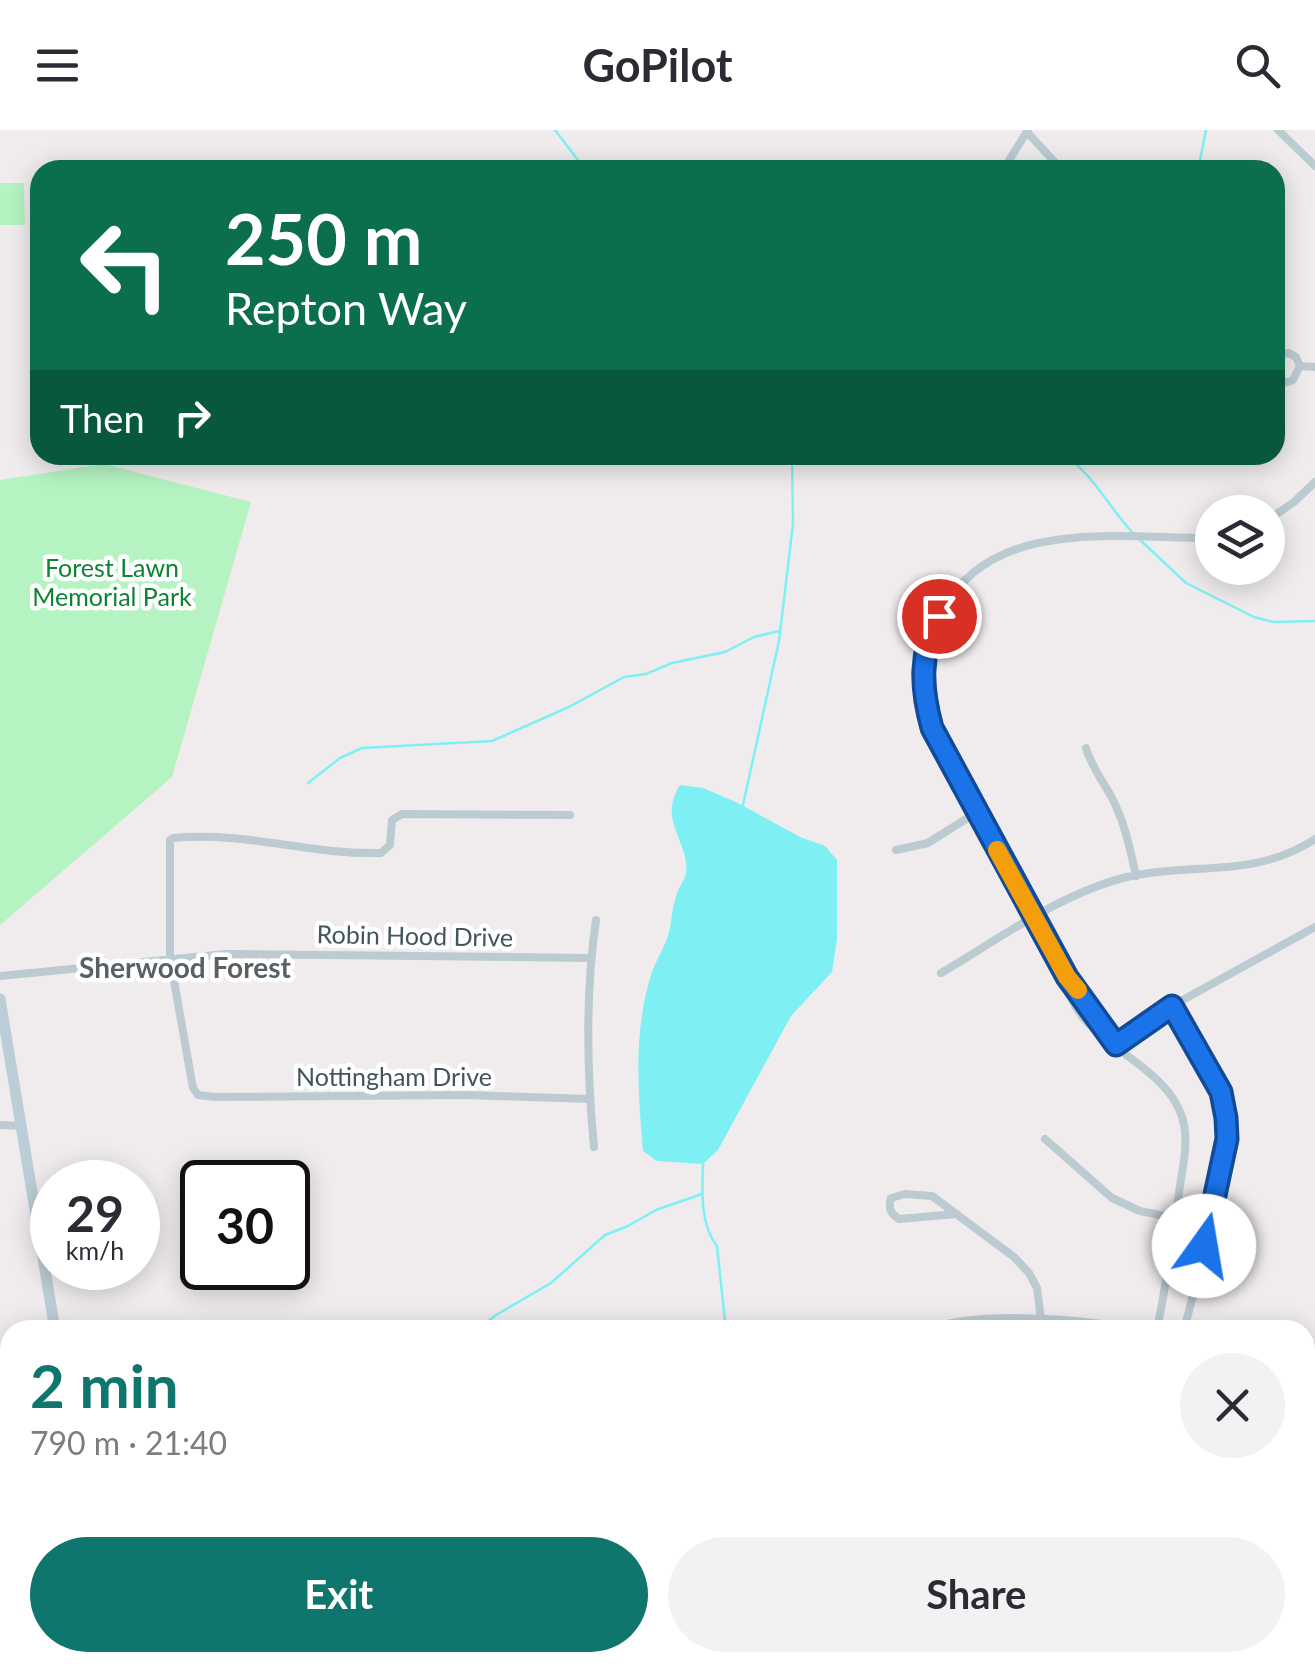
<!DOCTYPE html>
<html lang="en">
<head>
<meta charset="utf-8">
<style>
	:root { --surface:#fff; --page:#f2f2f3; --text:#2b2b33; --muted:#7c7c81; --accent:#0f766e }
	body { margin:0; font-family:Lato,sans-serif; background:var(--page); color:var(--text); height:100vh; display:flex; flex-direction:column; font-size:38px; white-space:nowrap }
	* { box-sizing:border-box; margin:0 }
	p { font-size:32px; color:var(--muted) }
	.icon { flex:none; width:55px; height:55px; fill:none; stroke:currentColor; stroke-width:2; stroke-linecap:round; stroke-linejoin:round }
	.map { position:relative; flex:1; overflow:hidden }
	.sheet { position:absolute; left:0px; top:1190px; width:1315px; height:352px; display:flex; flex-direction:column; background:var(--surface); border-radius:30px 30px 0 0; box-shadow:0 5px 25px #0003 }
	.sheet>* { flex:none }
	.banner { position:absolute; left:30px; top:30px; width:1255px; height:305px; border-radius:30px; box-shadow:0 5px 25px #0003; background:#0b6e4f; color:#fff; overflow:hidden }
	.controls { position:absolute; left:1195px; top:365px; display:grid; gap:20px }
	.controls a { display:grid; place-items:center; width:90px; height:90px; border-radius:50%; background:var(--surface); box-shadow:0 5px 25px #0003; font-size:50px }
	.speed { position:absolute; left:30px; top:1030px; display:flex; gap:20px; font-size:50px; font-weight:700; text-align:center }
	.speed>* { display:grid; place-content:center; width:130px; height:130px; border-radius:50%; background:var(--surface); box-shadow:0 5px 25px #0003; line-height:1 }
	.speed small { font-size:25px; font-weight:400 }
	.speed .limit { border:5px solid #111; border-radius:15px; background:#fff; color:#111 }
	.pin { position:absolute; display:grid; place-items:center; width:85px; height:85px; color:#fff; margin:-42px; border:5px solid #fff; border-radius:50%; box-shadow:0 2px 10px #0007 }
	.me { position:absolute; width:110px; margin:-55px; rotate:13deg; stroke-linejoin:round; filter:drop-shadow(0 0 8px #0008) }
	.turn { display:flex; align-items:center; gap:35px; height:210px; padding:0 30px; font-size:45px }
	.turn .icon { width:130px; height:130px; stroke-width:2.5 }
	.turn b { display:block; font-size:70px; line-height:85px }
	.then { display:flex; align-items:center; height:95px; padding:0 30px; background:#0003; gap:20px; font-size:38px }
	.round { display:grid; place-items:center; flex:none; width:105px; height:105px; border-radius:52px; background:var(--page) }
	.summary { display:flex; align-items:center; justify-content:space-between; height:170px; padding:0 30px }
	h1 { font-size:60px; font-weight:700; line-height:75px; color:var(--accent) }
	.button { display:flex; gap:20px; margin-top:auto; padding:20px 30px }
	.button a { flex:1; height:115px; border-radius:60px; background:var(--accent); color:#fff; font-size:40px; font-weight:700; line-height:115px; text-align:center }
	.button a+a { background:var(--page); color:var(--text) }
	header { display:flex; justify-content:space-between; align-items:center; height:130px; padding:0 30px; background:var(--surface); font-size:45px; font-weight:700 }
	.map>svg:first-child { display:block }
	.green { fill:#b5f3c2 }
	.water { fill:#7ef0f4 }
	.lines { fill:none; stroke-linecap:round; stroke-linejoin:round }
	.stream { stroke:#7ef0f4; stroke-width:2.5 }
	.minor { stroke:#bbcbd1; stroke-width:8 }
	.secondary { stroke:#bbcdd6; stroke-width:11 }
	.primary { stroke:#a9c3cf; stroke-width:12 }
	.route-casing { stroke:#114b97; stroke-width:25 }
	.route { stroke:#1a73e8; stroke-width:18 }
	.slow { stroke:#f59e0b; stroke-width:18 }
	.labels { text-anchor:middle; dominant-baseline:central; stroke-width:9; stroke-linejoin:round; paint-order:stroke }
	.park-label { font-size:25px; fill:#0d8434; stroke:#fff }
	.street-label { font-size:25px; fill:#43555c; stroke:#fff }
	.neighbourhood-label { font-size:28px; font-weight:bold; fill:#595f63; stroke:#fff }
</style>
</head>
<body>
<header><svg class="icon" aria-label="menu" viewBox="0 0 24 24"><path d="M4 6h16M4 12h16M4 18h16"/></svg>GoPilot<svg class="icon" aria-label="search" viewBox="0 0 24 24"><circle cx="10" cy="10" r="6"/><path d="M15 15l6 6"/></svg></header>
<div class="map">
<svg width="1315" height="1541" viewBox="0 0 1315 1541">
	<rect width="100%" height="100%" fill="#f0eced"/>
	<!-- green -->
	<path class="green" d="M 0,53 L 24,53 L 25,95 L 0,95 Z
		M 104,334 L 251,372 L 172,647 L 0,795 L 0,350 Z"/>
	<!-- water -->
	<path class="water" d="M 680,655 L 703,658 L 738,673 L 800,707 L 825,716 L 837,730 L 837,809 L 832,842 L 791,886 L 718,1020 L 703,1034 L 657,1031 L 643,1021 C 638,962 633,903 651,845 C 656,830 665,817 669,802 C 672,790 672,776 677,764 C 679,756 684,752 686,743 C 690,712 657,691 680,655 Z"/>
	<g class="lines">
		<!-- stream -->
		<path class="stream" d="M 555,0 L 578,30 L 591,40
			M 1198,40 L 1206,0
			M 877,325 L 905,332 L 935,325
			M 1064,325 C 1094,345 1108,376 1132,402
			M 1138,408 L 1186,453 L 1254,487 L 1273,492 L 1315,491
			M 308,653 L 340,628 L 362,618 L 492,611 L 569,577 L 624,547 L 646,544 L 672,533 L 725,522 L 754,507 L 779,501
			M 743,675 L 779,511 L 793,394 L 792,325
			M 703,1034 C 702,1060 700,1095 717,1116 L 726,1200
			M 477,1200 L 496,1185 L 551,1153 L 605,1105 L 628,1096 L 656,1080 L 702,1064
			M 892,1532 L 895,1541
			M 407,1541 L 411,1532"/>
		<!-- minor -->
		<path class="minor" d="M 1278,0 L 1315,36
			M 1027,2 L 1062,40
			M 1003,40 L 1028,0
			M 1275,225 L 1289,223 L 1296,227 L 1300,236 L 1293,250 L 1284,253 L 1275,250
			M 1300,236 L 1315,237
			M 1268,390 L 1294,372 L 1315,352
			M 1086,618 C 1092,638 1103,651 1112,668 C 1125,693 1130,719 1136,746
			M 570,685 L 402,684 L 392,690 L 390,715 L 381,723 C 307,725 247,701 173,708 L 170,710 L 170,828 L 193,958 L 198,965 L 215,967 L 468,965 L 589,969
			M 896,720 L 928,713 L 977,682
			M 941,843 C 999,809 1061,763 1127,747 C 1193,732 1254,749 1315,709
			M 0,846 L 225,824 L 590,828
			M 1067,850 C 1072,912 1164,929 1182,987 C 1190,1011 1182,1039 1179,1063 C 1173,1109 1166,1154 1157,1200
			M 1172,876 C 1188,904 1211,934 1222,964 C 1239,1011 1197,1147 1184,1200
			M 1116,915 L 1067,847 L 932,599 C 920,555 920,521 942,481 C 993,385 1122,409 1212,408
			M 1116,915 L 1172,876 L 1315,797
			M 0,995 L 22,996
			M 1045,1009 L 1112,1068 L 1140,1081 L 1209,1095
			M 594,1017 C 587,943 585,864 596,790
			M 957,1084 L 899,1089 C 890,1083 888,1078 891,1068 L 905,1064 L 932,1066 L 1014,1127 L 1029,1143 L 1037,1158 L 1041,1189
			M 928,1200 C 975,1180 1087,1189 1137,1200
			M 1305,1253 L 1315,1234
			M 1305,1315 L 1315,1314
			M 1305,1328 L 1315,1348
			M 1305,1479 L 1315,1469
			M 0,1485 L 10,1483
			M 1273,1532 L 1283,1541"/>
		<!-- secondary -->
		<path class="secondary" d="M 0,869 L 55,1200
			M 179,1532 L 186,1541"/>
		<!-- primary -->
		<path class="primary" d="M 1047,1541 L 1092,1537 L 1138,1541"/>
	</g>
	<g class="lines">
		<!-- route casing -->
		<g class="route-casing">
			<path id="route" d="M 939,486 C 919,524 921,558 932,598 L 1067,847 L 1116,915 L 1172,876 L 1221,962 L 1226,988 L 1227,1009 L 1204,1116"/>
		</g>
		<!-- route -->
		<use href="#route" class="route"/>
		<!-- slow -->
		<path class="slow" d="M 997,720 L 1067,847 L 1078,860"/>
	</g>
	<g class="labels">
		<!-- park labels -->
		<g class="park-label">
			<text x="112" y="437">Forest Lawn<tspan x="112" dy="29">Memorial Park</tspan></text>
		</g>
		<!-- street labels -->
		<g class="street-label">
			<text transform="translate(415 805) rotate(1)">Robin Hood Drive</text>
			<text x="394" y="946">Nottingham Drive</text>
		</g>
		<!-- neighbourhood labels -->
		<g class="neighbourhood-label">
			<text x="185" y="837">Sherwood Forest</text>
		</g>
	</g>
</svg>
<div class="controls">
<a><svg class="icon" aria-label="layers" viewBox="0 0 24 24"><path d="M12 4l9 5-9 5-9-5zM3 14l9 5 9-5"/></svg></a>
</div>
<div class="speed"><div>29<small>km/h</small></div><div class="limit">30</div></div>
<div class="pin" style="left:939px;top:486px;background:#d93025"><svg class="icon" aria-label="arrive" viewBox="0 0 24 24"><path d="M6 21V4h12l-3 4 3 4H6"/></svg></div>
<svg class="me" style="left:1204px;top:1116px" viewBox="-20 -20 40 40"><circle r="19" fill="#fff"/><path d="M0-13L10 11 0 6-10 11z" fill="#1a73e8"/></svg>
<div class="banner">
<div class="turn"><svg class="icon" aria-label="left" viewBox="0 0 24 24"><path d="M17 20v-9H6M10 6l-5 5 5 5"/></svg><div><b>250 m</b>Repton Way</div></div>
<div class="then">Then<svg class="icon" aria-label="right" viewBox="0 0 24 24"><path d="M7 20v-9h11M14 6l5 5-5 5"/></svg></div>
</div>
<section class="sheet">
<div class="summary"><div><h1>2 min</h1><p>790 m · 21:40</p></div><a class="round"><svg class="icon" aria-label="close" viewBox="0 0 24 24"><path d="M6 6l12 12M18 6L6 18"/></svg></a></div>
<div class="button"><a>Exit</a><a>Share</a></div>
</section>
</div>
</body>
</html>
